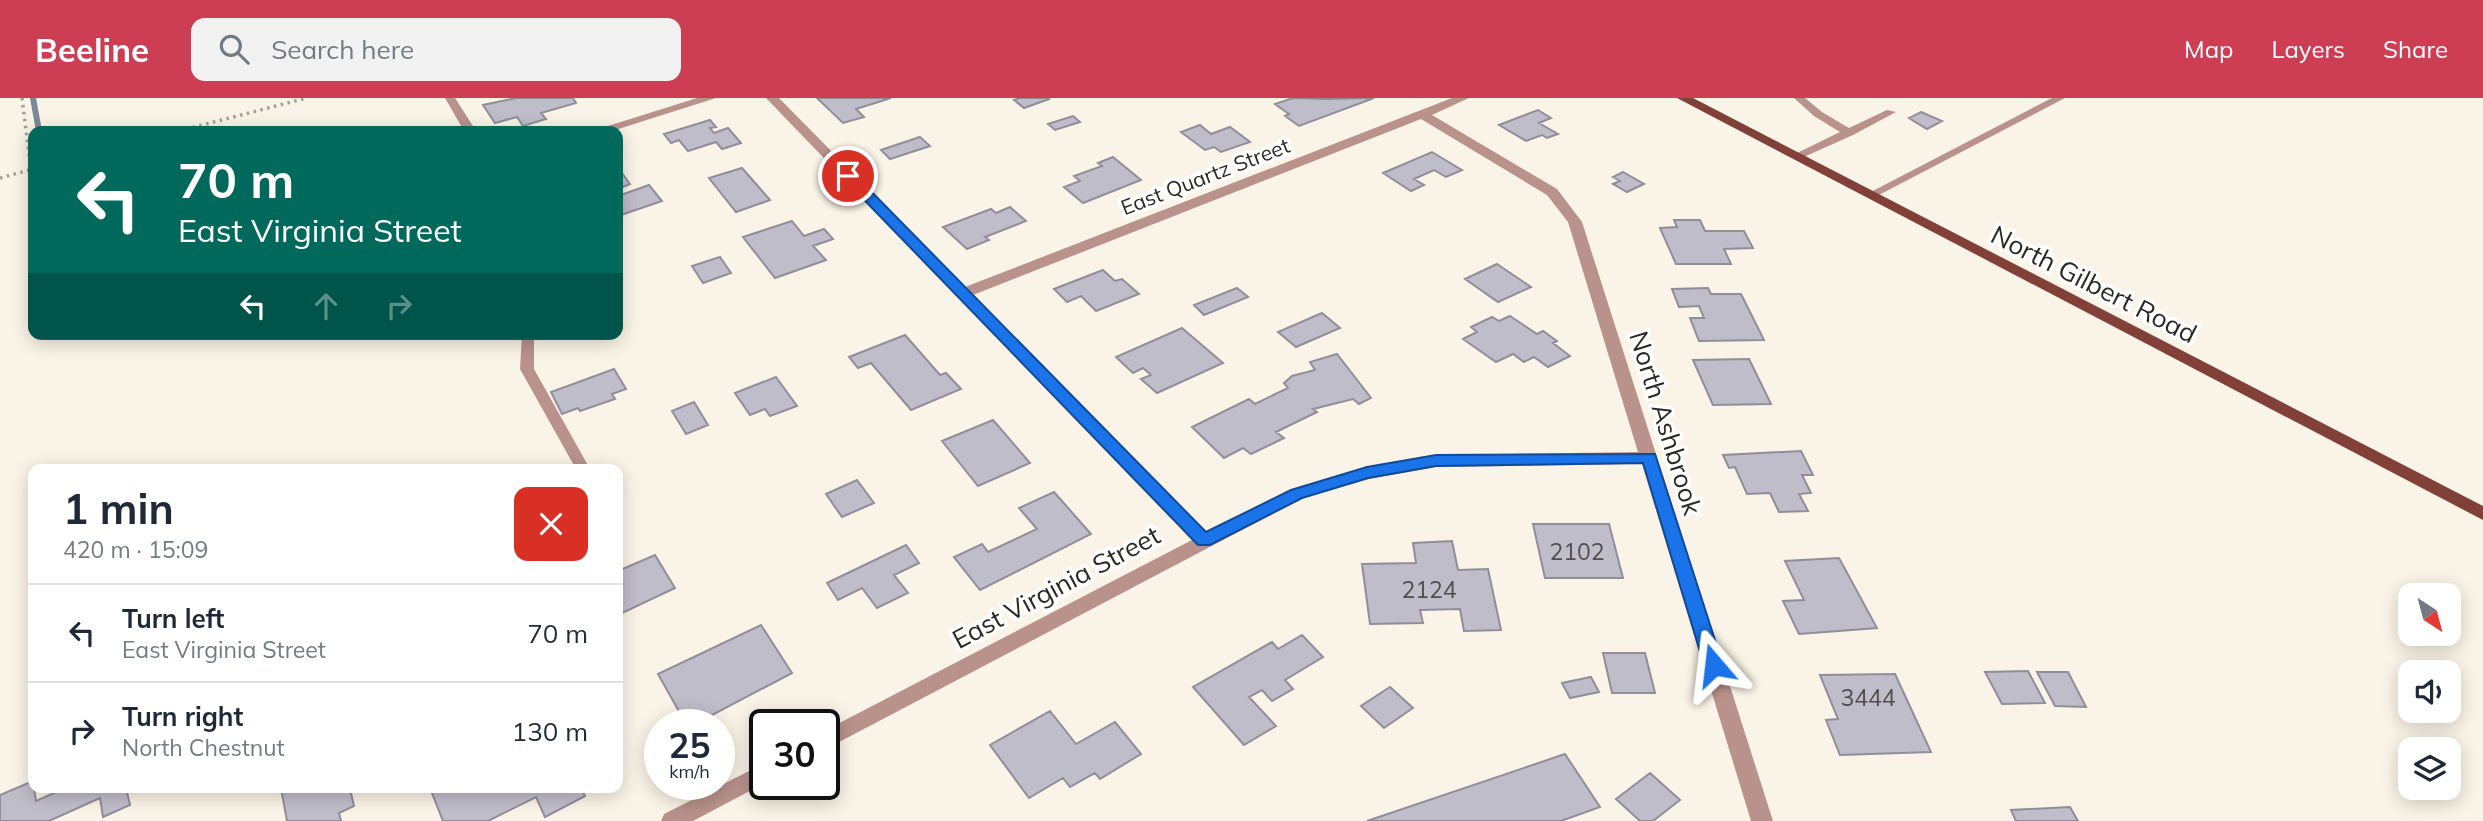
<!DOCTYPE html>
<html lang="en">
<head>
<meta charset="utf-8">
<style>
	:root { --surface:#fff; --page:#f2f2f3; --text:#1f2937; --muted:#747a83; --line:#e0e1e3; --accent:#cd3d54 }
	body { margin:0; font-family:Mulish,sans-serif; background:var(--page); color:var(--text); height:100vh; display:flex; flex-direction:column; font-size:26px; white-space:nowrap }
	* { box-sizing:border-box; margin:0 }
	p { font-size:23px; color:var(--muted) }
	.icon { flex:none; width:38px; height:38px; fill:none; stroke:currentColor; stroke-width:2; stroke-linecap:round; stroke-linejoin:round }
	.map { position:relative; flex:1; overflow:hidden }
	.details { position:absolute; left:28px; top:366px; width:595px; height:329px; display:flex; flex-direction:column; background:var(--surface); border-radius:14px; box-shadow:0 4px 18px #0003 }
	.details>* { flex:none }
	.top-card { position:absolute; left:28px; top:28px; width:595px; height:214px; border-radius:14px; box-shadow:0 4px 18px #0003; background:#00695c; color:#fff; overflow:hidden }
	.needle { width:46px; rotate:144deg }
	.controls { position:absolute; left:2398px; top:485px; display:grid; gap:14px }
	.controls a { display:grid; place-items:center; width:63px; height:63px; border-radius:14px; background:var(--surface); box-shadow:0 4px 18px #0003; font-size:35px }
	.speed { position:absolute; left:644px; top:611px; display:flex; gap:14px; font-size:35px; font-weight:700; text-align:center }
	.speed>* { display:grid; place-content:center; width:91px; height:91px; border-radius:50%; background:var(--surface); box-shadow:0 4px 18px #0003; line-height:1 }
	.speed small { font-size:18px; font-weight:400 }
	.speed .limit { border:4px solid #111; border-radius:10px; background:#fff; color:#111 }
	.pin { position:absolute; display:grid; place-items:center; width:60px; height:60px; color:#fff; margin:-30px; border:4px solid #fff; border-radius:50%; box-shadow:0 2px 7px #0007 }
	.me { position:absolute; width:77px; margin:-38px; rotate:343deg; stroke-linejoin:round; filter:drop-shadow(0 0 5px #0008) }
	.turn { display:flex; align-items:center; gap:24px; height:147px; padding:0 35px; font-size:32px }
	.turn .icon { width:91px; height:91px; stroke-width:2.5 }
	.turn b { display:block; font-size:49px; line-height:60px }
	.lanes { display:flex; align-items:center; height:66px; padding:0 35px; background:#0003; justify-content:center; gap:35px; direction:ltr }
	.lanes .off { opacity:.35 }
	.round { display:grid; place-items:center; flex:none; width:74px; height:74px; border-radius:14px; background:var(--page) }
	.summary { display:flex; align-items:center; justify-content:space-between; height:119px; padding:0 35px }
	h1 { font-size:42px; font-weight:700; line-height:52px }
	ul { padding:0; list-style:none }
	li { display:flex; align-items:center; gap:21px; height:98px; padding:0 35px; border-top:2px solid var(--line) }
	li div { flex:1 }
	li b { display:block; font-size:26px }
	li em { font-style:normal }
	header { display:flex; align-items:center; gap:42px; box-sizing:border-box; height:98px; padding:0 35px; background:var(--accent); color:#fff }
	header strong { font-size:33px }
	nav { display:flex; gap:38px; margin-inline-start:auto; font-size:24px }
	.search { width:490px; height:63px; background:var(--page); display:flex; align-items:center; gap:18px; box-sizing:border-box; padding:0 24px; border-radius:14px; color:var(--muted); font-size:26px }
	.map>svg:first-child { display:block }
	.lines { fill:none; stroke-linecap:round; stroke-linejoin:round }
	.stream { stroke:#7b879b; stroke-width:6 }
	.building { fill:#c0bdca; stroke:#918e9a; stroke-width:2 }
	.path { stroke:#a5a097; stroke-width:3.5; stroke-dasharray:2.5 4.5; stroke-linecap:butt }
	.service { fill:#b9928c; fill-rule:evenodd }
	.minor { fill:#b9928c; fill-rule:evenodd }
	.primary { fill:#814038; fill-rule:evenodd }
	.route { fill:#1a73e8; stroke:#114b97; stroke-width:2 }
	.labels { text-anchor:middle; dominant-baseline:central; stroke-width:7; stroke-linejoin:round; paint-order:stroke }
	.far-street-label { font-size:21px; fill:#2a2823; stroke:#fff }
	.number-label { font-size:23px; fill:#504d4d }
	.street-label { font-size:26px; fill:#2a2823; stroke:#fff }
</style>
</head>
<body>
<header>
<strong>Beeline</strong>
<div class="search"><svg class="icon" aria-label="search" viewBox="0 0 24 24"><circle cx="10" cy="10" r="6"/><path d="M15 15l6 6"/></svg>Search here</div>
<nav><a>Map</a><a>Layers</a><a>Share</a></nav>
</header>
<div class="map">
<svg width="2483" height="723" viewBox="0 0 2483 723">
	<rect width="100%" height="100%" fill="#faf3e7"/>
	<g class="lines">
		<!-- stream -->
		<path class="stream" d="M 33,0 L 39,33"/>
	</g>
	<!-- building -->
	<path class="building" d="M 516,0 L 573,0 L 576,5 L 541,15 L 546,21 L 523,28 L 517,19 L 495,25 L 483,7 Z
		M 817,0 L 891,0 L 856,11 L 864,19 L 843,25 Z
		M 1019,0 L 1048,0 L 1049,1 L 1024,10 L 1014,2 Z
		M 1293,0 L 1325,1 L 1374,0 L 1299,28 L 1285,18 L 1289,16 L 1275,6 Z
		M 1538,12 L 1551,20 L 1539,25 L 1558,36 L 1547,40 L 1542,37 L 1526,43 L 1499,27 Z
		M 1921,14 L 1942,23 L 1927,31 L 1909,20 Z
		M 1073,18 L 1080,24 L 1055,32 L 1048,26 Z
		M 710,22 L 716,29 L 710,30 L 714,35 L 728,30 L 741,45 L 722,51 L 716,44 L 688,53 L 679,42 L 671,45 L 664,36 Z
		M 1200,27 L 1211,36 L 1230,29 L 1250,44 L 1221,54 L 1214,49 L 1205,52 L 1181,34 Z
		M 920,39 L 930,48 L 890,61 L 881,52 Z
		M 1432,54 L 1462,72 L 1446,79 L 1434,72 L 1414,81 L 1424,87 L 1411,93 L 1383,75 Z
		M 1113,59 L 1141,82 L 1083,105 L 1064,89 L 1080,83 L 1074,78 L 1102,68 L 1098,65 Z
		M 742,70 L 770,102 L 736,114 L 709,80 Z
		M 1623,74 L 1644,86 L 1627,94 L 1613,86 L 1620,83 L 1613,79 Z
		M 622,75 L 630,86 L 618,91 L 618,77 Z
		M 649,87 L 662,103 L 618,118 L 618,98 Z
		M 1010,109 L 1026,123 L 985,139 L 989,142 L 967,151 L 943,129 L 991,111 L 996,115 Z
		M 1674,122 L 1700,122 L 1705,133 L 1744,133 L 1753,150 L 1724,151 L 1731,166 L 1676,166 L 1660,130 L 1677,129 Z
		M 792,123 L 804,138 L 824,131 L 833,141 L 813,148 L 826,162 L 775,180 L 743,139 Z
		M 720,159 L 731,175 L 703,185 L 692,168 Z
		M 1497,166 L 1531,189 L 1498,204 L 1465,181 Z
		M 1103,172 L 1115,183 L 1122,181 L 1139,196 L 1096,213 L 1081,198 L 1067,204 L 1054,191 Z
		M 1237,190 L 1248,199 L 1204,217 L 1194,207 Z
		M 1708,190 L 1711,196 L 1741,196 L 1764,242 L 1699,243 L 1690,220 L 1704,220 L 1699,208 L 1679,209 L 1672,191 Z
		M 1322,215 L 1340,230 L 1296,249 L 1278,234 Z
		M 1510,218 L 1537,236 L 1543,233 L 1557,243 L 1553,245 L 1570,258 L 1548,269 L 1534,259 L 1524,264 L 1513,256 L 1496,264 L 1463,241 L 1477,234 L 1471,229 L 1492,219 L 1499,223 Z
		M 1182,230 L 1223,265 L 1157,295 L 1141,281 L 1151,277 L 1143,270 L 1133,275 L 1116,259 Z
		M 905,237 L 940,277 L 946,275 L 961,291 L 911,312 L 871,265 L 858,270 L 849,259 Z
		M 1337,256 L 1371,300 L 1359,306 L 1353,301 L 1313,311 L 1317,314 L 1276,334 L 1284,340 L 1251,356 L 1243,350 L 1224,360 L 1192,329 L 1249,301 L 1255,306 L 1288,290 L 1284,285 L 1292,278 L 1315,272 L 1310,264 Z
		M 1749,261 L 1771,306 L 1713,307 L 1693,262 Z
		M 614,271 L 626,291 L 612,296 L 615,301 L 580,313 L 578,310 L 562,316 L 551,294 Z
		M 776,279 L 797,308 L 770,318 L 765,311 L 750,317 L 735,295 Z
		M 694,304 L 708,327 L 686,336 L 672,313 Z
		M 993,322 L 1030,365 L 978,388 L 942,343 Z
		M 1801,353 L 1813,377 L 1802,377 L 1811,395 L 1799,396 L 1808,413 L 1779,414 L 1770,395 L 1747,396 L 1735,369 L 1729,370 L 1723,357 Z
		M 857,382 L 874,405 L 842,419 L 826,396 Z
		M 1054,394 L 1091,436 L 980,492 L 954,459 L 982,446 L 988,454 L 1037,431 L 1019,410 Z
		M 1533,426 L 1609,426 L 1623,480 L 1545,480 Z
		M 1452,443 L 1458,472 L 1488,471 L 1501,532 L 1464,533 L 1460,511 L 1420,512 L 1423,525 L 1370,526 L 1362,466 L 1416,465 L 1413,445 Z
		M 906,447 L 919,465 L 894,477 L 908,495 L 877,510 L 862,490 L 838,502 L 827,485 Z
		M 655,457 L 675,490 L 618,517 L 618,473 Z
		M 1839,460 L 1877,530 L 1799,536 L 1783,503 L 1804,502 L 1785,463 Z
		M 761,527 L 792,575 L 695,626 L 686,626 L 658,576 Z
		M 1302,537 L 1323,559 L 1285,582 L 1293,591 L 1272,603 L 1262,592 L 1249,599 L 1276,628 L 1244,647 L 1193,589 L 1272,544 L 1278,551 Z
		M 1603,555 L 1645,555 L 1655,595 L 1612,595 Z
		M 2028,573 L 2045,605 L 2002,606 L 1985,574 Z
		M 2037,574 L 2068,574 L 2086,609 L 2055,608 Z
		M 1895,576 L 1931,654 L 1840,657 L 1826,622 L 1838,621 L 1820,577 Z
		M 1591,579 L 1599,594 L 1570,600 L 1562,585 Z
		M 1390,589 L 1413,610 L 1384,630 L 1361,608 Z
		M 1050,613 L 1076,646 L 1115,624 L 1141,656 L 1100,681 L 1095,675 L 1070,689 L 1063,680 L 1029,700 L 990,647 Z
		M 1565,656 L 1600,709 L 1561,723 L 1367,723 Z
		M 1650,675 L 1680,702 L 1653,723 L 1640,723 L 1616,701 Z
		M 33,683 L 36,703 L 65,690 L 126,690 L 130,707 L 103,719 L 100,700 L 49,723 L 0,723 L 0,697 Z
		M 281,690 L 352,690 L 350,691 L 354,708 L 339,715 L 341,723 L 287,723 Z
		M 430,690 L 581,690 L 585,698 L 545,719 L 536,699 L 488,723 L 443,723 Z
		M 2070,709 L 2078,723 L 2016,723 L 2011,712 Z"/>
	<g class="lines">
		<!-- path -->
		<path class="path" d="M 22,0 L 31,72
			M 179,33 L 307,0
			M 0,80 L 33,71"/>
		<!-- service -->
		<path class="service" d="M 445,0 L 455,0 L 473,28 L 474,33 L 464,33 Z
			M 1794,0 L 1805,0 L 1822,14 L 1849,30 L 1887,12 L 1896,14 L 1853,37 L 1797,62 L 1792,59 L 1793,57 L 1840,34 L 1814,18 Z
			M 2052,0 L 2065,0 L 1875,99 L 1867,99 L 1865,97 Z
			M 522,236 L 534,236 L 534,271 L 590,371 L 576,371 L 520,271 Z"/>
		<!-- minor -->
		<path class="minor" d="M 697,0 L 716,0 L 612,33 L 592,33 Z
			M 766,0 L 779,0 L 965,189 L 1452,0 L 1469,0 L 1432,17 L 1557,91 L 1582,124 L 1773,723 L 1751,723 L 1642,366 L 1436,369 L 1369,381 L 1303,400 L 824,652 L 824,633 L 1192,442 ZM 1421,21 L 1547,97 L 1568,124 L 1638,354 L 1436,357 L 1368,369 L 1291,392 L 1207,435 L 973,197 Z
			M 765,665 L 765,685 L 693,723 L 661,723 L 664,716 Z"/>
		<!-- primary -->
		<path class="primary" d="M 1677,0 L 1693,0 L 2483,408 L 2483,422 Z"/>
	</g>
	<!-- route -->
	<path class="route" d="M 848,74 L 853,75 L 1206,434 L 1291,392 L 1367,369 L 1436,357 L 1655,356 L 1723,567 L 1720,573 L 1714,575 L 1707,573 L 1704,567 L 1643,365 L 1436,368 L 1368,380 L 1302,400 L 1210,447 L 1198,447 L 844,81 L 844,75 Z"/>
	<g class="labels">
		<!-- far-street labels -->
		<g class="far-street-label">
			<text transform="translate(1205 78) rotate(-21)">East Quartz Street</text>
		</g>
		<!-- number labels -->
		<g class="number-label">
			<text x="1577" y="453">2102</text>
			<text x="1429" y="491">2124</text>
			<text x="1868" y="599">3444</text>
		</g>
		<!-- street labels -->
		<g class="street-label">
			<text transform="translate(2094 186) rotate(27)">North Gilbert Road</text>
			<text transform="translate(1666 325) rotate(73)">North Ashbrook</text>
			<text transform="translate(1056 489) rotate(-28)">East Virginia Street</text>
		</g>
	</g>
</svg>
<div class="controls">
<a><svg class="needle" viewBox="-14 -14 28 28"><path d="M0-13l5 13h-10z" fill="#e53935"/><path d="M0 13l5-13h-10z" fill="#747a83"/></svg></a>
<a><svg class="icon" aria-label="sound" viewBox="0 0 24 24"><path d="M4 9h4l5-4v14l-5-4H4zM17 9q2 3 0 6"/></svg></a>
<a><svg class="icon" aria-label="layers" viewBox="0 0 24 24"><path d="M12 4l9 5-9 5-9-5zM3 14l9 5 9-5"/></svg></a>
</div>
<div class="speed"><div>25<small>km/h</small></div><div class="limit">30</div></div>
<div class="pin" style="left:848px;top:78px;background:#d93025"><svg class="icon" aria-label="arrive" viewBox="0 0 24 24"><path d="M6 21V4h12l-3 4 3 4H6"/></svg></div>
<svg class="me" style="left:1714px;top:567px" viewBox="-20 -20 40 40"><path d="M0-17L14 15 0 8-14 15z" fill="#1a73e8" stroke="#fff" stroke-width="4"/></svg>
<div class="top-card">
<div class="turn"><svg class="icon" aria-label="left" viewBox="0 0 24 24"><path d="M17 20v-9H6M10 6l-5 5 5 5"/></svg><div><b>70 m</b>East Virginia Street</div></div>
<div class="lanes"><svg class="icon" aria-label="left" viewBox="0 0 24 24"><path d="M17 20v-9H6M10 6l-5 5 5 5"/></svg><svg class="icon off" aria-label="ahead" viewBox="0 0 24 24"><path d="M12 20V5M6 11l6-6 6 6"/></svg><svg class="icon off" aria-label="right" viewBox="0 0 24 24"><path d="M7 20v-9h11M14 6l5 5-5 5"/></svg></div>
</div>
<section class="details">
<div class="summary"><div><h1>1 min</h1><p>420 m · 15:09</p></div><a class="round" style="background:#d93025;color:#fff"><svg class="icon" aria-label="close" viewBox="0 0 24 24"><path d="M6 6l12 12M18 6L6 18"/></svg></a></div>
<ul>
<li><svg class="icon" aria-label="left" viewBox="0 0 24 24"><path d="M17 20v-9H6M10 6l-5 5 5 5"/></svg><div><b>Turn left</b><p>East Virginia Street</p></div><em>70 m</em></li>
<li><svg class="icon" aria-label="right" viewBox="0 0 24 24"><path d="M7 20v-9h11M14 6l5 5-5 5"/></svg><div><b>Turn right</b><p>North Chestnut</p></div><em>130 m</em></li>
</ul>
</section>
</div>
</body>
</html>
